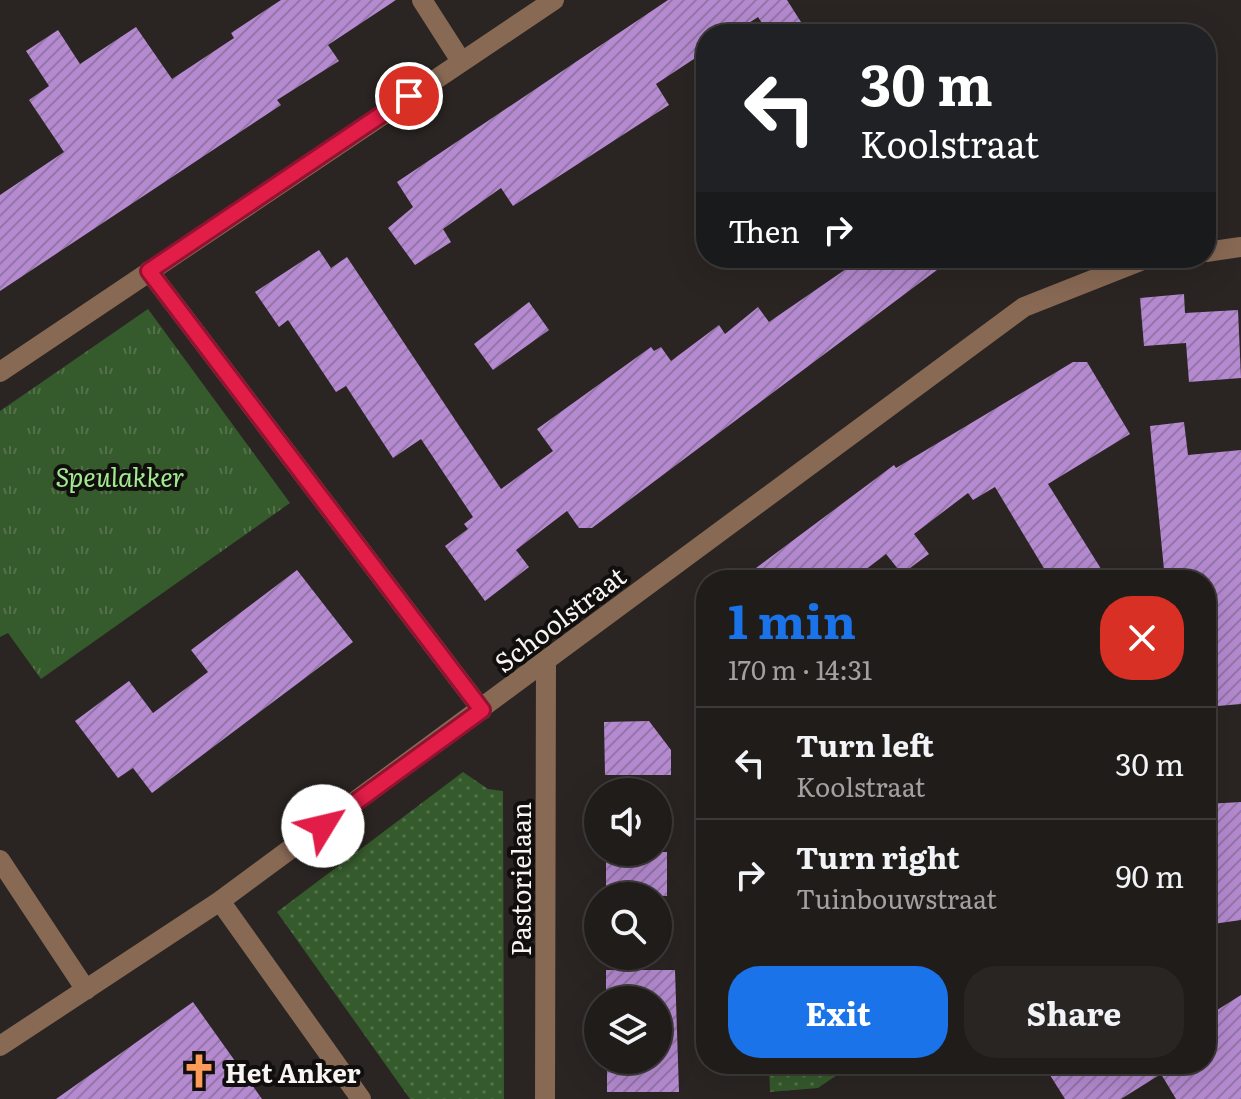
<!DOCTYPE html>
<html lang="en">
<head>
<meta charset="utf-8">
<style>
	:root { --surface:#201c1a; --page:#282523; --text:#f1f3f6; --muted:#a2a1a2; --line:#3d3a39; --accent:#1a73e8 }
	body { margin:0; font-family:Literata,serif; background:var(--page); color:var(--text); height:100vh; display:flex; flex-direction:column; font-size:30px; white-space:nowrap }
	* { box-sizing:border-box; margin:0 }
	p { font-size:26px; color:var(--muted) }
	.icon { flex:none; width:44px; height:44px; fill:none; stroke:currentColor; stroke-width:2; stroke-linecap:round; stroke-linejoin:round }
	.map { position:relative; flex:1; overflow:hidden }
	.drawer { position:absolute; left:696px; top:570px; width:520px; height:504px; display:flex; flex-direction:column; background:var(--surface); border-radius:32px; box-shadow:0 8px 32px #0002,0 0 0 2px var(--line) }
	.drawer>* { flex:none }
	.banner { position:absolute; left:696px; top:24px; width:520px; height:244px; border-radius:32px; box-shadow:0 8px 32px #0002,0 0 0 2px var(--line); background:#202124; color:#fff; overflow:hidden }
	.buttons { position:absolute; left:584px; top:778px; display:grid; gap:16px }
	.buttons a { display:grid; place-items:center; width:88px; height:88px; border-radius:50%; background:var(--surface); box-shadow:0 8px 32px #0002,0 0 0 2px var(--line); font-size:40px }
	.pin { position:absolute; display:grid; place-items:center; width:68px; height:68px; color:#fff; margin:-34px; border:4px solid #fff; border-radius:50%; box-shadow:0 2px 8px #0007 }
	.me { position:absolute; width:88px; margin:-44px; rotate:54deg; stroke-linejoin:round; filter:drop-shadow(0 0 6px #0008) }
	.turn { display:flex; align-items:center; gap:28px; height:168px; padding:0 32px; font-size:36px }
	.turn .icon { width:104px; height:104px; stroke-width:2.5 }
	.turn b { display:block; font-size:56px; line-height:68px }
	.then { display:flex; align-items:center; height:76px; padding:0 32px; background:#0003; gap:16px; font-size:30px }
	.round { display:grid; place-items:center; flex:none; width:84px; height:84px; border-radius:32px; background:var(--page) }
	.summary { display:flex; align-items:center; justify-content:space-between; height:136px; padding:0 32px }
	h1 { font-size:48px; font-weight:700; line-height:60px; color:var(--accent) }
	.button { display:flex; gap:16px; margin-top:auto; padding:16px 32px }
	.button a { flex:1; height:92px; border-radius:32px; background:var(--accent); color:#fff; font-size:32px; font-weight:700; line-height:92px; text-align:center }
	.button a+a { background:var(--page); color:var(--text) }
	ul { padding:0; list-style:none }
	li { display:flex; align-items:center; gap:24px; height:112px; padding:0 32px; border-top:2px solid var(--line) }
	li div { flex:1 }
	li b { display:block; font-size:30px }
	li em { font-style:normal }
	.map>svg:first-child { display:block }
	.grass { fill:url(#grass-dots) }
	.park { fill:url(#park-tufts) }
	.building { fill:url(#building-hatch) }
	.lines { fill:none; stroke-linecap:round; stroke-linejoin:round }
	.minor { stroke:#886954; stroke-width:20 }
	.route-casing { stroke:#92132f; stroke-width:20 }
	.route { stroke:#e11d48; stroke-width:14 }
	.labels { text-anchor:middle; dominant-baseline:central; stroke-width:8; stroke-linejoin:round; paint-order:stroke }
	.park-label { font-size:26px; font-style:italic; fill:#a1ea8f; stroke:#110f0d }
	.street-label { font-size:26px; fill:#f7f4f1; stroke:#110f0d }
	.poi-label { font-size:26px; font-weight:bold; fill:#f7f4f1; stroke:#110f0d; text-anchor:start }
</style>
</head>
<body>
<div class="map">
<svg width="1241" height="1099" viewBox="0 0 1241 1099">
	<defs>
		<pattern id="grass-dots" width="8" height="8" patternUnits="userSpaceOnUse" patternTransform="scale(2)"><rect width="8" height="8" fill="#355a2c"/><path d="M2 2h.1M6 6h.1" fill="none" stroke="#53724b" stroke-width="1.8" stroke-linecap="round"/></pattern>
		<pattern id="park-tufts" width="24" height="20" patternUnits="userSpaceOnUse" patternTransform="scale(2)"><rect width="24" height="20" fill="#355a2c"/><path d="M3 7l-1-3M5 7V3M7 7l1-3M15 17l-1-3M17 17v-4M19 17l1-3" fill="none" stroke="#53724b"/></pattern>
		<pattern id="building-hatch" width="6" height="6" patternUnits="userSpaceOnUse" patternTransform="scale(2)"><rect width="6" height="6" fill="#b58ad1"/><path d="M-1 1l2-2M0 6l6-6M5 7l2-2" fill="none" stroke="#9576a8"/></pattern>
	</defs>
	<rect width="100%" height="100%" fill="#2a2522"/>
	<!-- grass -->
	<path class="grass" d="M 463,772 L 488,789 L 503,791 L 504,1099 L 410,1099 L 277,912 Z
		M 769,1064 L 853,1064 L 818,1088 L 770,1092 Z"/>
	<!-- park -->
	<path class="park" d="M 148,309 L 290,503 L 41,679 L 8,633 L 0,637 L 0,411 Z"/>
	<!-- building -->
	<path class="building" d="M 281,0 L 396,0 L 328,45 L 339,61 L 277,100 L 281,105 L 0,291 L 0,195 L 64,152 L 29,100 L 49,86 L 26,51 L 58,30 L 80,64 L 136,27 L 172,79 L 234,38 L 231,33 Z
		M 668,0 L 787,0 L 801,22 L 782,34 L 769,34 L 758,17 L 732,34 L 706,34 L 706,51 L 656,84 L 669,105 L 513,206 L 501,188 L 443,229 L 451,242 L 415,265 L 388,228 L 413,207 L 397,182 Z
		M 319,250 L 331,268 L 347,257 L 501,489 L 553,451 L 537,429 L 651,347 L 654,351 L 661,347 L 671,361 L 719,325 L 725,334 L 758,307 L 769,322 L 862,258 L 953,258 L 592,528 L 579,528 L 567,511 L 516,550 L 529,567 L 485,601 L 445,546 L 468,529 L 464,524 L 473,517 L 421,439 L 393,458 L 346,386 L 336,392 L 288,320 L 279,327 L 255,292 Z
		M 1184,294 L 1185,313 L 1238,310 L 1241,378 L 1189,382 L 1186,343 L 1144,346 L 1140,298 Z
		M 529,302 L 549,330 L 493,370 L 474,344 Z
		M 1073,362 L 1087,362 L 1130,434 L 1048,484 L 1108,580 L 1051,580 L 995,487 L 973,500 L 968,493 L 914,534 L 929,554 L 902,574 L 886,554 L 852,580 L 740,580 L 894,465 L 896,468 Z
		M 1184,422 L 1188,455 L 1241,450 L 1241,704 L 1206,707 L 1206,580 L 1165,580 L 1150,426 Z
		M 297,570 L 353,642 L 152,793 L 133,768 L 118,778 L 75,721 L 129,681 L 153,713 L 208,672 L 191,650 Z
		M 649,721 L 671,750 L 671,775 L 605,775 L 604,722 Z
		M 1241,802 L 1241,920 L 1206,925 L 1206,804 Z
		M 606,852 L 667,852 L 667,896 L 606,896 Z
		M 606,970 L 675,970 L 679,1092 L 607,1092 L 607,1060 L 658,1060 L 658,1000 L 606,1000 Z
		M 1241,995 L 1241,1099 L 1176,1099 L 1161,1074 L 1121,1099 L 1065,1099 L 1043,1064 L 1206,1064 L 1206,1017 Z
		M 193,1002 L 262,1099 L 56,1099 L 131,1046 Z"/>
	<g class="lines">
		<!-- minor -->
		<path class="minor" d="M 422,0 L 461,61
			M 1206,252 L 1241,247
			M 149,271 L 482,710
			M 0,372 L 554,0
			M 0,860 L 86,990
			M 220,901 L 361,1099
			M 0,1046 L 220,901 L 1024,307 L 1143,260 L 1161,258
			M 545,1099 L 546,660"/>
	</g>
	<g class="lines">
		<!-- route casing -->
		<g class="route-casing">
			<path id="route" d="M 323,826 L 482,710 L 149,271 L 409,96"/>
		</g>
		<!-- route -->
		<use href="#route" class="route"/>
	</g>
	<!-- icons -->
	<defs>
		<g id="church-bare" transform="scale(2.76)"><path d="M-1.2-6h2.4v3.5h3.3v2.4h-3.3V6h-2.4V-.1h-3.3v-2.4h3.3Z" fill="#fe9b58" stroke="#110f0d" stroke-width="2.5" paint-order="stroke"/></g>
	</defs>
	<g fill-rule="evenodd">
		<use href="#church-bare" x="199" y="1071"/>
	</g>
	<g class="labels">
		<!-- park labels -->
		<g class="park-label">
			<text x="120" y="475">Speulakker</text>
		</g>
		<!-- street labels -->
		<g class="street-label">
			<text transform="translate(559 618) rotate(-37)">Schoolstraat</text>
			<text transform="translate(519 879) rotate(-90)">Pastorielaan</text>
		</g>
		<!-- poi labels -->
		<g class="poi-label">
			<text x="225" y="1071">Het Anker</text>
		</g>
	</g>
</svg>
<div class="buttons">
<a><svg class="icon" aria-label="sound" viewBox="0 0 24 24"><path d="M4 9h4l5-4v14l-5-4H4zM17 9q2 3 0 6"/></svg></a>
<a><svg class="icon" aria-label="search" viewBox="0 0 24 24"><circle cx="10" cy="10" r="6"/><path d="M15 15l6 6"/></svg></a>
<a><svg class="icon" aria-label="layers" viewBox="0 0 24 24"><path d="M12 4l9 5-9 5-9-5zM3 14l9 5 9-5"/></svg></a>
</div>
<div class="pin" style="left:409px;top:96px;background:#d93025"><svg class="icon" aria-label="arrive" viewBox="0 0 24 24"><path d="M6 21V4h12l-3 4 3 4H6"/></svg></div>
<svg class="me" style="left:323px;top:826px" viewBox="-20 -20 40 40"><circle r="19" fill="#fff"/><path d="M0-13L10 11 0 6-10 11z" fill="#e11d48"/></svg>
<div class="banner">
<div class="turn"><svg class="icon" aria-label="left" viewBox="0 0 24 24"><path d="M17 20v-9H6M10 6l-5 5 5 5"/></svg><div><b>30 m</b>Koolstraat</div></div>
<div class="then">Then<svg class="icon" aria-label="right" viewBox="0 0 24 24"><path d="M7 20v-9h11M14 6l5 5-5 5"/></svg></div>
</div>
<section class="drawer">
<div class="summary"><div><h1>1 min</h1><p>170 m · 14:31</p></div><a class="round" style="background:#d93025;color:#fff"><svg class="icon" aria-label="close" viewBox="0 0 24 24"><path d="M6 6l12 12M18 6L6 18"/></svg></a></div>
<ul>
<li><svg class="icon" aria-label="left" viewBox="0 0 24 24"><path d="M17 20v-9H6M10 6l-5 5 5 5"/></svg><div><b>Turn left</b><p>Koolstraat</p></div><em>30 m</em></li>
<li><svg class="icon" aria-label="right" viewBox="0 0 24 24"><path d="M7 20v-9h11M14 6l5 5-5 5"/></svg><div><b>Turn right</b><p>Tuinbouwstraat</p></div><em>90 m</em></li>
</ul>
<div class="button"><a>Exit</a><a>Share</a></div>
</section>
</div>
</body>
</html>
